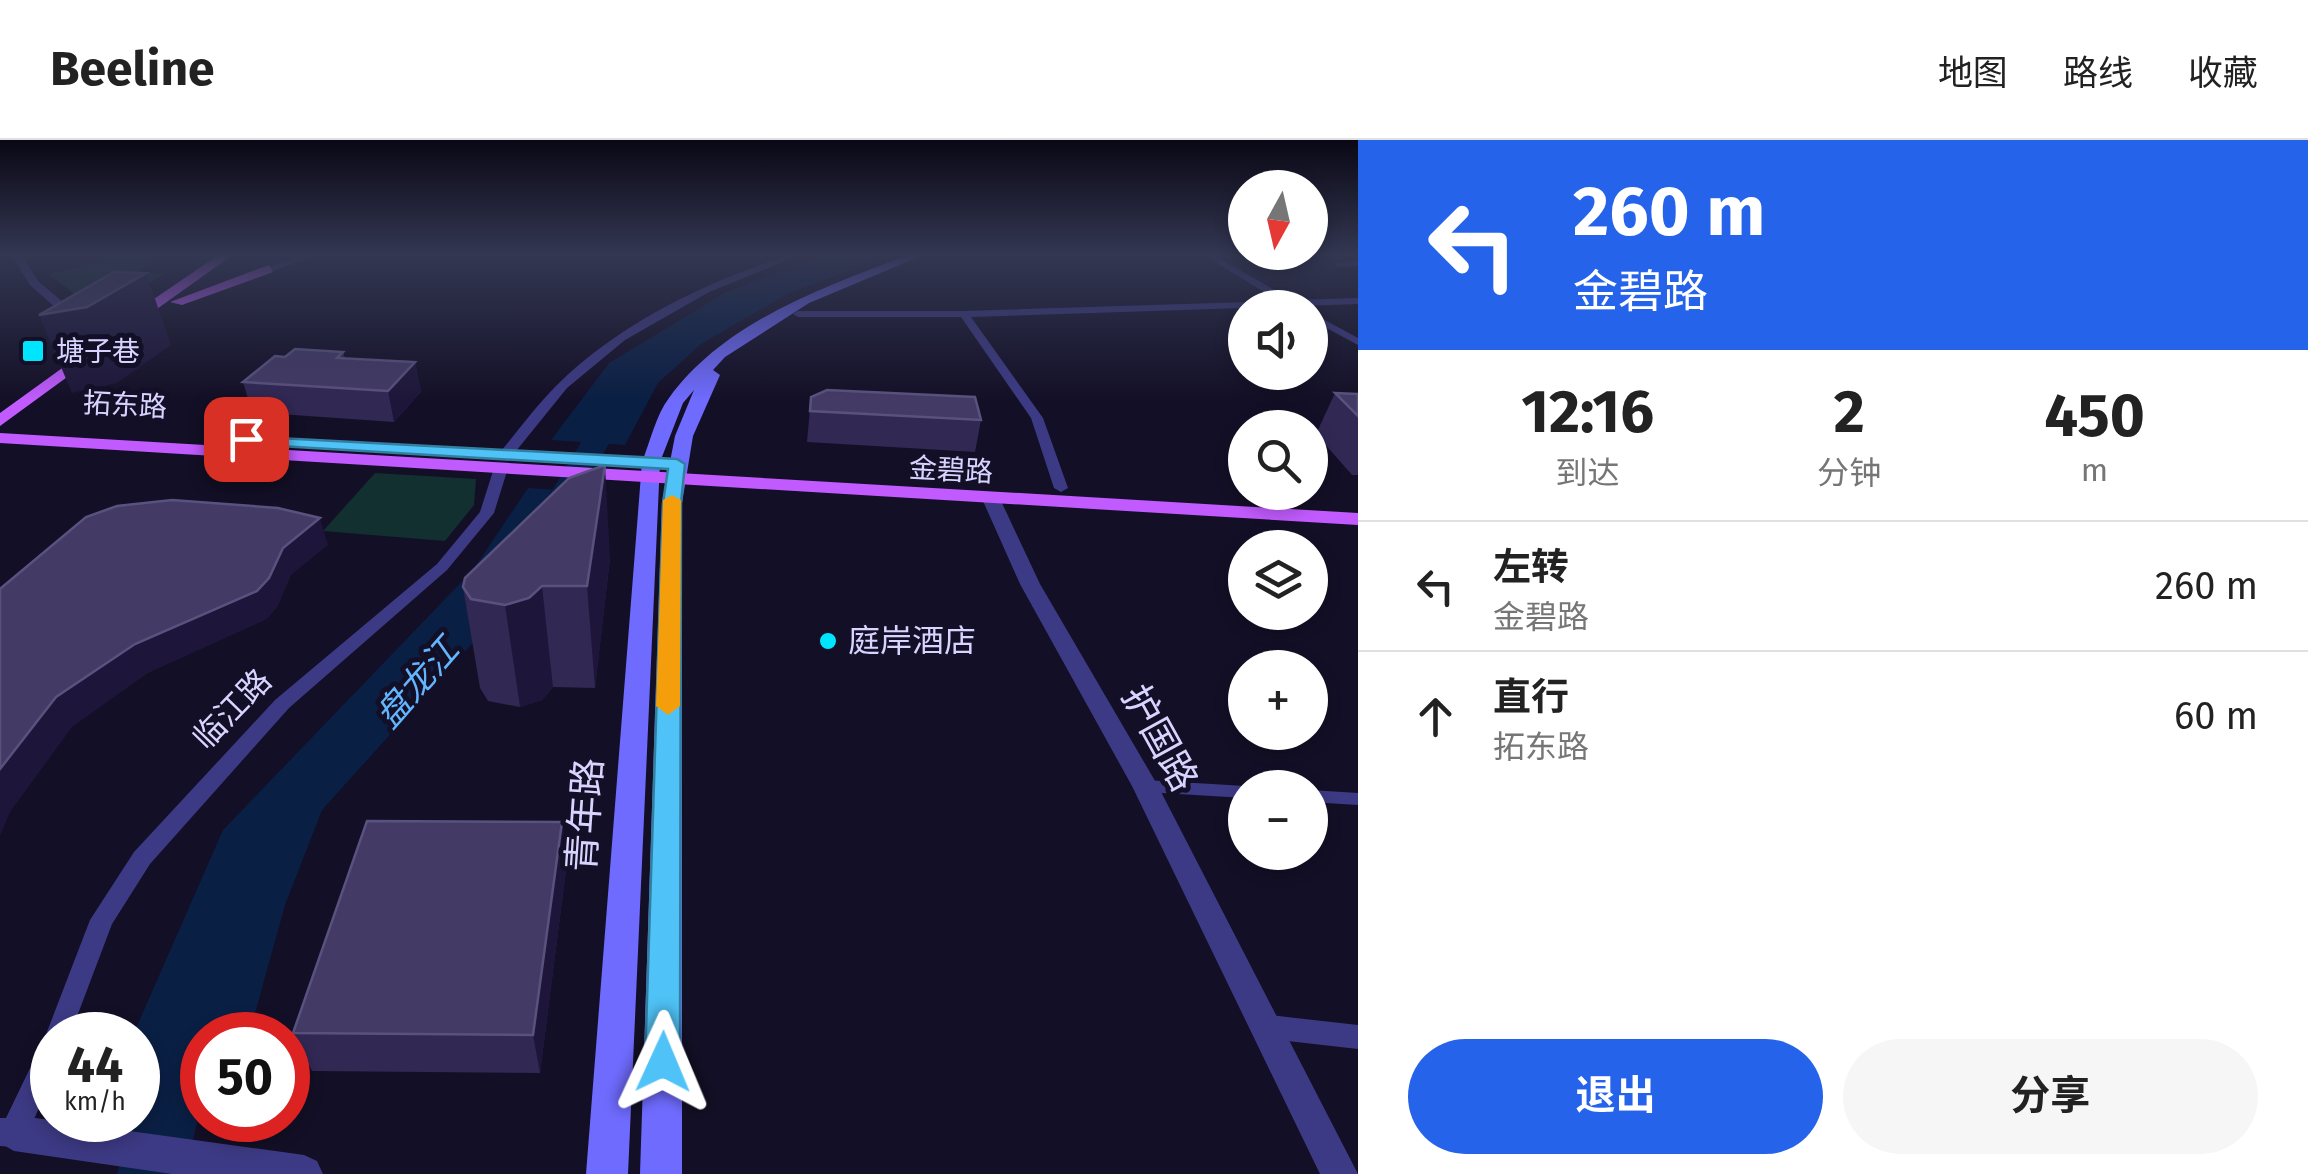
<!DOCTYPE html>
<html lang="zh">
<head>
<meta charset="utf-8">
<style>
	:root { --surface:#fff; --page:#f6f6f6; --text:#222; --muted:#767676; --line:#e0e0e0; --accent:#2563eb }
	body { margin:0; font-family:"Fira Sans","Noto Sans SC",sans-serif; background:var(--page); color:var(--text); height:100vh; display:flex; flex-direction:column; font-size:38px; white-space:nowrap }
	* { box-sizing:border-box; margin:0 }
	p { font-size:32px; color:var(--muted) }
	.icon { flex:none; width:55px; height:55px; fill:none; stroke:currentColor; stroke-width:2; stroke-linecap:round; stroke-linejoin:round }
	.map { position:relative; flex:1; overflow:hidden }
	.drawer { display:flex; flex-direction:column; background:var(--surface); width:950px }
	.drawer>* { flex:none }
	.top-card { background:#2563eb; color:#fff; overflow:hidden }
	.needle { width:65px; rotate:188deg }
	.fabs { position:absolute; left:1228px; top:30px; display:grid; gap:20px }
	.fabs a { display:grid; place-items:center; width:100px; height:100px; border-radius:50%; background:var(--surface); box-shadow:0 5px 15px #0003; font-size:50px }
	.speed { position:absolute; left:30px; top:872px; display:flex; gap:20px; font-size:50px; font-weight:700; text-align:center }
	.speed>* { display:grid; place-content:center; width:130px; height:130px; border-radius:50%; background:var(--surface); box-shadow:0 5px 15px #0003; line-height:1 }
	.speed small { font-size:25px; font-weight:400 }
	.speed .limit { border:15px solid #d22; background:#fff; color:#111 }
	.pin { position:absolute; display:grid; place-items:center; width:85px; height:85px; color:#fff; margin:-42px; border-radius:20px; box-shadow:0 5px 15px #0006 }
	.me { position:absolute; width:110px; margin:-55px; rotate:1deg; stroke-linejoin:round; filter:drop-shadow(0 0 8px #0008) }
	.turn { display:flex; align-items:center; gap:35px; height:210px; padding:0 50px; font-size:45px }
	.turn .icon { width:130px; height:130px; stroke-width:2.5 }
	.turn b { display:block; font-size:70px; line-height:85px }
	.eta { display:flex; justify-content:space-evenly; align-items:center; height:170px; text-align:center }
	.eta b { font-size:60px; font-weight:700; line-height:70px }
	.button { display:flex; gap:20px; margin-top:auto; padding:20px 50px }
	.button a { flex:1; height:115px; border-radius:60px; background:var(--accent); color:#fff; font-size:40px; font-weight:700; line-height:115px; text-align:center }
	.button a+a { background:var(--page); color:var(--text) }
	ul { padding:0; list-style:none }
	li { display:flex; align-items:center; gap:30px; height:130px; padding:0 50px; border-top:2px solid var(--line) }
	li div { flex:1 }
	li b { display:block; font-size:38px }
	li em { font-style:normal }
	header { display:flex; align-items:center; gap:60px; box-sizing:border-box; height:140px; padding:0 50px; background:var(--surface); border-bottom:2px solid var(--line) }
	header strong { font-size:48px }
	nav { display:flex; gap:55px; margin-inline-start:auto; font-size:35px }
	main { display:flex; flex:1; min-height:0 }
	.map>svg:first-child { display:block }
	.green { fill:#12302f }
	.water { fill:#0a1f44 }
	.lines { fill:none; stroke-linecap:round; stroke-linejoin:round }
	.river { fill:#0a1f44; fill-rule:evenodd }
	.pedestrian { fill:#3d3a85; fill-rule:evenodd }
	.minor { fill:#3d3a85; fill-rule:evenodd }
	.tertiary { fill:#3d3a85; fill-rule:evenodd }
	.secondary { fill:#6f6bff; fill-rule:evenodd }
	.primary { fill:#c25bff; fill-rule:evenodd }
	.wall { fill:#312854 }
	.shaded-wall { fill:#1d163a }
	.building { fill:#433a66; stroke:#5a527e; stroke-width:2.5 }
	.route { fill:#4fc3f7; stroke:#337fa1; stroke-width:2.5 }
	.slow { fill:#f59e0b }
	.poi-dot { fill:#00e5ff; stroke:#130f26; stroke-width:4 }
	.labels { text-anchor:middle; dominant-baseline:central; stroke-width:10; stroke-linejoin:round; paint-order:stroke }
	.far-poi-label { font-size:28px; fill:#d9d4ff; stroke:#130f26; text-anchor:start }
	.far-street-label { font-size:28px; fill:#d9d4ff; stroke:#130f26 }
	.poi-label { font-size:32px; fill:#d9d4ff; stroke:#130f26; text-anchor:start }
	.street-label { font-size:32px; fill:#d9d4ff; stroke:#130f26 }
	.water-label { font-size:35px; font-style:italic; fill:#62b6ff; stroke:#130f26 }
	.near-street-label { font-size:38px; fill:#d9d4ff; stroke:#130f26 }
</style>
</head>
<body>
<header>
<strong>Beeline</strong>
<nav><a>地图</a><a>路线</a><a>收藏</a></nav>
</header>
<main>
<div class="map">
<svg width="1358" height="1034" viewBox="0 0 1358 1034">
	<rect width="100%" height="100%" fill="#130f26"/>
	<!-- green -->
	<path class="green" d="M 102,116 L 162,116 L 137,132 L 164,134 L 143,147 L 81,159 L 48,134 L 108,120 Z
		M 375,333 L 476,339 L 474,365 L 445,401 L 323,391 Z"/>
	<!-- water -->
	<path class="water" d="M 822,116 L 889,116 L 789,153 L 701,204 L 658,243 L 625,305 L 551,300 L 609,223 L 726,152 Z
		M 528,348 L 608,353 L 322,670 L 285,765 L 249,895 L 202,895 L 202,948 L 138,937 L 138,895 L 133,895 L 223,690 L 473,430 Z"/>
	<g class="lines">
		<!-- river -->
		<path class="river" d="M 621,250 L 634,258 L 571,372 L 555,382 L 544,379 L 539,372 L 608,258 Z
			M 190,865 L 211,873 L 220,893 L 202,895 L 202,962 L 185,1034 L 117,1034 C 134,980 145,927 169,873 Z"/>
		<!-- pedestrian -->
		<path class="pedestrian" d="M 1145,640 L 1245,646 L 1250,648 L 1245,648 L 1245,658 L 1145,652 L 1139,650 L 1137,646 L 1139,642 Z
			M 1310,650 L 1358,653 L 1358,665 L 1310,662 Z"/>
		<!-- minor -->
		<path class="minor" d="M 786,116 L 798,116 L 709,152 L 625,200 L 567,248 L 512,316 L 502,316 L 502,310 C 520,288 537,265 557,245 C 620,183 704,143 786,116 Z
			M 1205,116 L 1215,116 L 1292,160 L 1358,158 L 1358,164 L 971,177 L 1043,278 L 1068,348 L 1061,352 L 1054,348 L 1031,278 L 961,177 L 798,177 L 793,174 L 798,171 L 964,171 L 1279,161 Z
			M 1358,120 L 1358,126 L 1339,127 L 1335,124 Z
			M 1310,172 L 1358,198 L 1358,205 L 1310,179 Z
			M 501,324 L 508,328 L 494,373 L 447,430 L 289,568 L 150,724 L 112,784 L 70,895 L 52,895 L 52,937 L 24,1003 L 14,1007 L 0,1006 L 0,978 L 6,978 L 45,897 L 90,780 L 134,712 L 275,560 L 437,424 L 480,372 L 494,328 Z
			M 1269,875 L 1358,885 L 1358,909 L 1269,899 L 1260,896 L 1256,887 L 1260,878 Z"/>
		<!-- tertiary -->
		<path class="tertiary" d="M 12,116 L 22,116 L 38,141 L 83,179 L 83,185 L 75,185 L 30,145 Z
			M 298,116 L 313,116 L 273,131 L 263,129 Z
			M 992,356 L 1001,361 L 1040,444 L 1158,646 L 1358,1034 L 1320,1034 L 1132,646 L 1020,444 L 983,361 Z
			M 14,975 L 304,1015 L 317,1021 L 323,1034 L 172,1034 L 14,1011 L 0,1003 L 1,980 Z"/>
		<!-- secondary -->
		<path class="secondary" d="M 905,116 L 921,116 L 809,163 L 725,217 L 713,230 L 720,235 L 693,296 L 682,363 L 682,1034 L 640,1034 L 662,363 L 675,296 L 694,250 L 683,263 L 660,322 L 628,1034 L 586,1034 L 642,322 C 650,302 656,275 669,258 C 724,182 822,148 905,116 Z"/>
		<!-- primary -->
		<path class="primary" d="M 217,116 L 231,116 L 136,184 L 126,184 L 126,178 Z
			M 269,125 L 273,132 L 182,165 L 170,162 Z
			M 83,213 L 96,216 L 0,286 L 0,273 Z
			M 0,293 L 1358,373 L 1358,385 L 0,303 Z"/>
	</g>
	<!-- wall -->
	<path class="wall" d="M 343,212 L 345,218 L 415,222 L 421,252 L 394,282 L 252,272 L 243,242 L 285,217 Z
		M 1335,253 L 1358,254 L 1358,335 L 1352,335 L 1316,294 Z
		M 811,257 L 981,280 L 975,312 L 807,302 Z
		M 610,418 L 595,548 L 553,547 L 542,560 L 520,567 L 488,561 L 480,548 L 463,447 Z
		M 562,682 L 567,722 L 540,933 L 312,931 L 293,893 Z"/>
	<!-- shaded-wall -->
	<path class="shaded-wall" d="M 146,133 L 171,205 L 117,243 L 72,253 L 39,175 Z
		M 415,222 L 421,252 L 394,282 L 388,251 Z
		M 605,325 L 610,418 L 595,548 L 587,446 Z
		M 320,378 L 328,405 L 291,435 L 278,466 L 267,479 L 148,533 L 72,587 L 10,672 L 0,696 L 0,629 L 56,557 L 135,504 L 283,408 Z
		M 542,446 L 553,547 L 542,560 L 520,567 L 505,465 Z
		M 562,682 L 567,722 L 540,933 L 533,895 Z"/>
	<!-- building -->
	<path class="building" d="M 114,132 L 146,133 L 87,167 L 39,175 Z
		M 295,209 L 343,212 L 337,218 L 415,222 L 388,251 L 243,242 L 275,216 L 285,217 Z
		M 827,250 L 975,257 L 981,280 L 810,271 L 811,257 Z
		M 1335,253 L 1358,254 L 1358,276 Z
		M 605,325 L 587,446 L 542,446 L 529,458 L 505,465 L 471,459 L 463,447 L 465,438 L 569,338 Z
		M 172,360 L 278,368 L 320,378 L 283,408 L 269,438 L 257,451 L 135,504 L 56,557 L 0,629 L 0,449 L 86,377 L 117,366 Z
		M 367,681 L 562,682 L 533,895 L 293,893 Z"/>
	<!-- sky -->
	<linearGradient id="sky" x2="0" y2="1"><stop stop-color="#0a0815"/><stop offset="0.44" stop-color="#333752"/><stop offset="1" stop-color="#333752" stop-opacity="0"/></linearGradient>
	<rect width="1358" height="261" fill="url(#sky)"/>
	<!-- route -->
	<path class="route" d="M 241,296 L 677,319 L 685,324 L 681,363 L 680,922 L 675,934 L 663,939 L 650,934 L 645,922 L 663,363 L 668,329 L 246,304 L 241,302 Z"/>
	<!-- slow -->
	<path class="slow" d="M 672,355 L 681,360 L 680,566 L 668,575 L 656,566 L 663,360 Z"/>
	<!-- markers -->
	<g class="poi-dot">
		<rect x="21" y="199" width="24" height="24" rx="5"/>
		<circle cx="828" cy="501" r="10"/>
	</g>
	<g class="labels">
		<!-- far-poi labels -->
		<g class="far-poi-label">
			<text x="56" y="211">塘子巷</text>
		</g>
		<!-- far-street labels -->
		<g class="far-street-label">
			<text transform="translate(125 265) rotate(3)">拓东路</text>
			<text transform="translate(951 330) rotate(3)">金碧路</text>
		</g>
		<!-- poi labels -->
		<g class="poi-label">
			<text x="848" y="501">庭岸酒店</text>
		</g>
		<!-- street labels -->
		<g class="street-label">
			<text transform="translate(232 569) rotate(-46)">临江路</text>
		</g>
		<!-- water labels -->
		<g class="water-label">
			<text transform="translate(417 543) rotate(-49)">盘龙江</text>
		</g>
		<!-- near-street labels -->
		<g class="near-street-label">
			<text transform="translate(1160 598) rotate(61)">护国路</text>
			<text transform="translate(585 675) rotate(-86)">青年路</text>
		</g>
	</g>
</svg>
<div class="fabs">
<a><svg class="needle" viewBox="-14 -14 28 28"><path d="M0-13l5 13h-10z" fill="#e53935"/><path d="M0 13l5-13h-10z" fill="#767676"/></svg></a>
<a><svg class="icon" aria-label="sound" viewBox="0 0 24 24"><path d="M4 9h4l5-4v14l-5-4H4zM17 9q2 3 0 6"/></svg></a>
<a><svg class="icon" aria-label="search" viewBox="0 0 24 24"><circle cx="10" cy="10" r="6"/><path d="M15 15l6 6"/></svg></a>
<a><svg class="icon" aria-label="layers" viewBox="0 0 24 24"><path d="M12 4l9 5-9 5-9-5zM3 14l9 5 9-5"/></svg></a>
<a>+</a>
<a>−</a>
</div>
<div class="speed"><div>44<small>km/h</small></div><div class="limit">50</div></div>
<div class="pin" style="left:246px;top:299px;background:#d93025"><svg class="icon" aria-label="arrive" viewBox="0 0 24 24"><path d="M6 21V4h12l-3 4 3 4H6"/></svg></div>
<svg class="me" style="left:663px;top:922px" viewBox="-20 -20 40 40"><path d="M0-17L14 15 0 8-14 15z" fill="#4fc3f7" stroke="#fff" stroke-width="4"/></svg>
</div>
<section class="drawer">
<div class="top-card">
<div class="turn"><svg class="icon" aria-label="left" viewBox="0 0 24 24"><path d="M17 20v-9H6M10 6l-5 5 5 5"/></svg><div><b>260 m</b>金碧路</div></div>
</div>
<div class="eta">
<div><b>12:16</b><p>到达</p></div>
<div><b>2</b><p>分钟</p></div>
<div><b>450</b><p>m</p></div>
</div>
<ul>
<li><svg class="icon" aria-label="left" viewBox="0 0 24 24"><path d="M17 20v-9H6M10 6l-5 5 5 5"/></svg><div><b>左转</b><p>金碧路</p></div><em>260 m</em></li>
<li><svg class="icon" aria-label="ahead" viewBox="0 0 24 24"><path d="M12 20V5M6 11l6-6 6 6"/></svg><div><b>直行</b><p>拓东路</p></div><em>60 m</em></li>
</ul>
<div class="button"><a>退出</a><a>分享</a></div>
</section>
</main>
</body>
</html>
